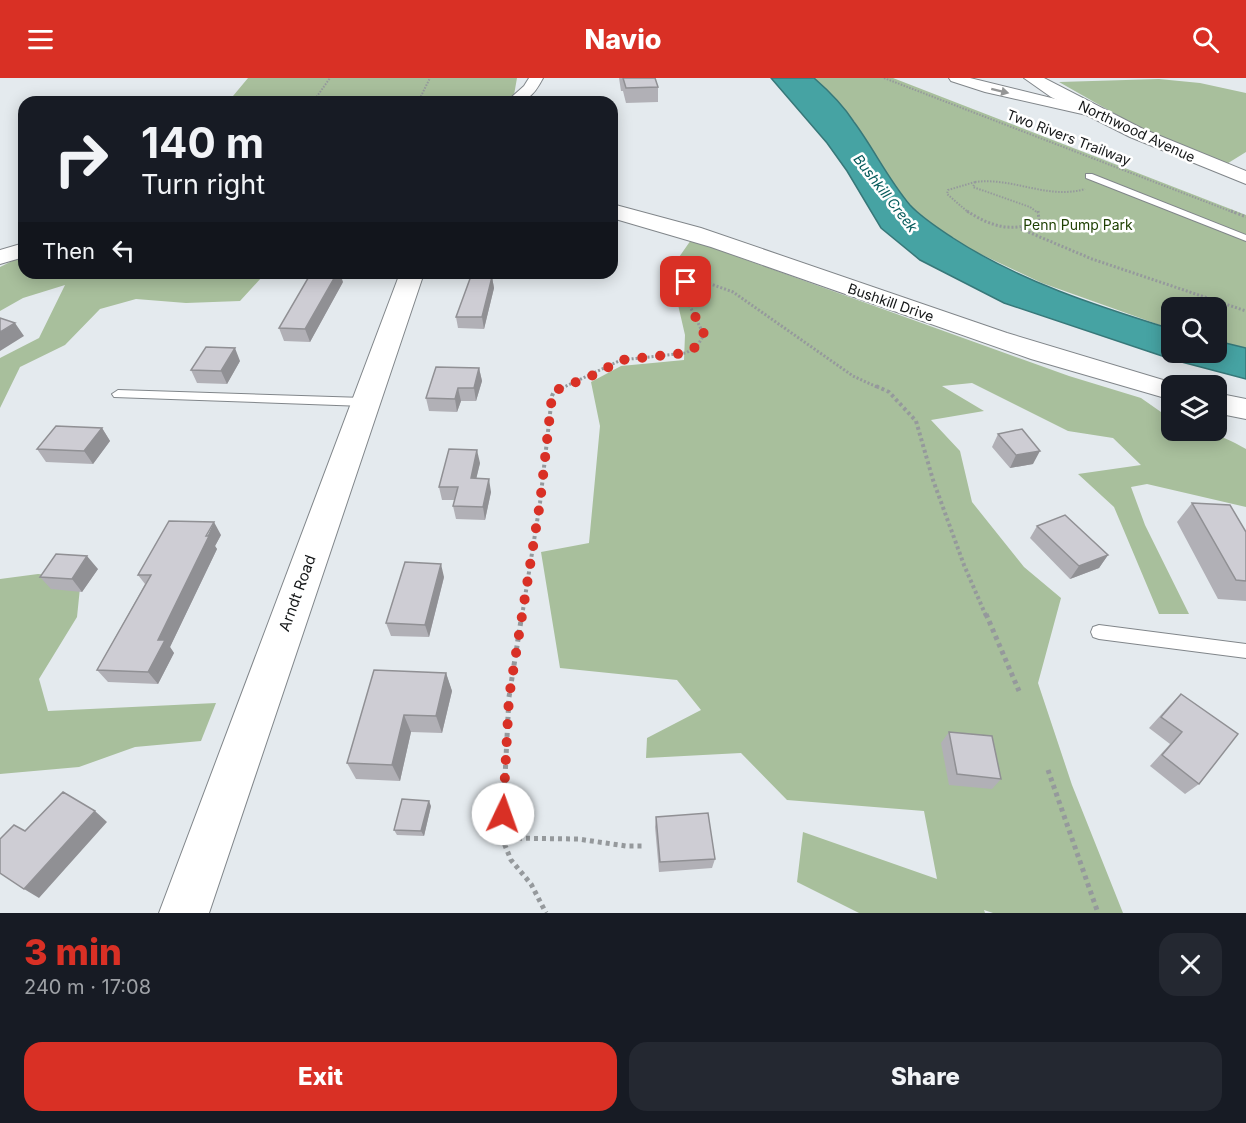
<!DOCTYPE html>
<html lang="en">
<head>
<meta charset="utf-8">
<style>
	:root { --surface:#171b24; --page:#242831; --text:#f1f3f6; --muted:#9ea1a6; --accent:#d93025 }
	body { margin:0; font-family:Inter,sans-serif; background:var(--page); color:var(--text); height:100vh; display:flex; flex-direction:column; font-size:22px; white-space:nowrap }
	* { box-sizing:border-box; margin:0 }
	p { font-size:20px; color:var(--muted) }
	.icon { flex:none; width:33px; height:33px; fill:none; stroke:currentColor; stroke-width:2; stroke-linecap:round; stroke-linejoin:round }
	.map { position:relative; height:835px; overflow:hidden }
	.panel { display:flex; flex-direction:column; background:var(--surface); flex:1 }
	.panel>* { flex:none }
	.banner { position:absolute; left:18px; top:18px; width:600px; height:183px; border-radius:18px; box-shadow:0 3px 15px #0003; background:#171b24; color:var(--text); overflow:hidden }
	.tools { position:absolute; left:1161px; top:219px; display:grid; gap:12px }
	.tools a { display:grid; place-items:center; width:66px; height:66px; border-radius:12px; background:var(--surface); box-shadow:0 3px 15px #0003; font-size:30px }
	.pin { position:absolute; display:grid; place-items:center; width:51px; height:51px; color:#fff; margin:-26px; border-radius:12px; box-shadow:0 3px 9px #0006 }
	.me { position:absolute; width:66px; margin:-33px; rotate:3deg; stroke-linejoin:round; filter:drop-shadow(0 0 4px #0008) }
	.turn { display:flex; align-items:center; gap:21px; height:126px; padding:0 24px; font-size:27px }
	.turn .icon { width:78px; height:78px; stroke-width:2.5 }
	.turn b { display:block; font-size:42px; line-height:51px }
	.then { display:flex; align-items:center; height:57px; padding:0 24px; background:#0003; gap:12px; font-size:22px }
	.round { display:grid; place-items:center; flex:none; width:63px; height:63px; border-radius:18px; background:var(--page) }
	.headline { display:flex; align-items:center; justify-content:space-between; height:102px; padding:0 24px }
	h1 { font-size:36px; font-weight:800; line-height:45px; color:var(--accent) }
	.action { display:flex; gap:12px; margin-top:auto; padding:12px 24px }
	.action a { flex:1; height:69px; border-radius:18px; background:var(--accent); color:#fff; font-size:24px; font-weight:800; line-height:69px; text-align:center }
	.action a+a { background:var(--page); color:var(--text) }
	header { display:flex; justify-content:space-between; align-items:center; height:78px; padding:0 24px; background:var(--accent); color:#fff; font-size:27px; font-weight:800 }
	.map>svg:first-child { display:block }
	.green { fill:#a8bf9c }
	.water { fill:#46a3a3; stroke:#377879; stroke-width:1.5 }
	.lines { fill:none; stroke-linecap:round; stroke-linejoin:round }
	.service-casing { stroke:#81868a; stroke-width:2 }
	.minor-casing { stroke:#81868a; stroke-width:2 }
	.tertiary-casing { stroke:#81868a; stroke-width:2 }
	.secondary-casing { stroke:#81868a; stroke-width:2 }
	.path-far3 { stroke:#95999c; stroke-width:2; stroke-dasharray:1.5 1.5; stroke-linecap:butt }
	.path-far2 { stroke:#95999c; stroke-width:3; stroke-dasharray:2 2; stroke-linecap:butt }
	.path-far1 { stroke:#95999c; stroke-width:4; stroke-dasharray:3 3; stroke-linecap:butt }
	.path { stroke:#95999c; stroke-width:5; stroke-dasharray:4 4; stroke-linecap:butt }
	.service { fill:#fff; fill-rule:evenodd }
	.minor { fill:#fff; fill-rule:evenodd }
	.tertiary { fill:#fff; fill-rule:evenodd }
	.secondary { fill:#fff; fill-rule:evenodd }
	.wall { fill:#b1b0b6 }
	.shaded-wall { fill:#909094 }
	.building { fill:#cecdd4; stroke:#909094; stroke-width:1.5 }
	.oneway { fill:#959696 }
	.route { stroke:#d93025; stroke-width:10; stroke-dasharray:0 18 }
	.labels { text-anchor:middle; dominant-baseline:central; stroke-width:5; stroke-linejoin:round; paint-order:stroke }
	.far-street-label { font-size:14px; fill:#131516; stroke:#fff }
	.far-water-label { font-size:14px; font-style:italic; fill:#035959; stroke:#fff }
	.far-park-label { font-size:14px; fill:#1f4003; stroke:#fff }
	.street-label { font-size:15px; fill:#131516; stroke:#fff }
</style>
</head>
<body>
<header><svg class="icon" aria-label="menu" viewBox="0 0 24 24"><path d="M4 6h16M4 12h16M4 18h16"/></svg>Navio<svg class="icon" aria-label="search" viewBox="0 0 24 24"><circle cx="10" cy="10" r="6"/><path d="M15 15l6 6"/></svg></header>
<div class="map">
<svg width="1246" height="835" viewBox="0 0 1246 835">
	<rect width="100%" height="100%" fill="#e4eaee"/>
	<!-- green -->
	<path class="green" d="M 248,0 L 517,0 L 514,17 L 503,24 L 228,24 Z
		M 814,0 L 893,0 L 1246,137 L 1246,270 L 1217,263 L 1216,230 L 1172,230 L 1171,251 L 1042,205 L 972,172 L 932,146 L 912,129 L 894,107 L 854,43 Z
		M 1159,1 L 1200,5 L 1246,15 L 1246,74 L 1225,87 L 1147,54 L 1059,4 Z
		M 691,162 L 1069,298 L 1141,320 L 1171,341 L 1172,352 C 1206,353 1216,354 1246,371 L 1246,429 L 1147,406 L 1131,409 L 1145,447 L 1189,536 L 1159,536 L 1114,429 L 1078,396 L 1141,387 L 1113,360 L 1068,353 L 972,305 L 942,308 L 984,333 L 931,342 L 960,373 L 972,424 L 1024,489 L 1061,520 L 1038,605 L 1072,707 L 1123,835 L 993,835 L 984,832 L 985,835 L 859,835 L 797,804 L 803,754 L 937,801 L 924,733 L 787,722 L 741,675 L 646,680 L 647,660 L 701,632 L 677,602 L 560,590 L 541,474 L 589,465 L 600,348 L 591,304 L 621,288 L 684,282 L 685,257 L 670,192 Z
		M 24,177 L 24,195 L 237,195 L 237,198 L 262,199 L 240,223 L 186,225 L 136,221 L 100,231 L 65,267 L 20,289 L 0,330 L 0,280 L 39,260 L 65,207 L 23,220 L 0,233 L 0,189 Z
		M 38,496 L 81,500 L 77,539 L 39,601 L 48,633 L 216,625 L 201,663 L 135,669 L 79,689 L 0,696 L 0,501 Z"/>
	<!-- water -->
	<path class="water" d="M 771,0 L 814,0 C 829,13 843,27 854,44 C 874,71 888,101 910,127 C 922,140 938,150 953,160 C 1019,203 1097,228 1171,251 L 1172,274 L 1216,274 L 1217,263 L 1246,270 L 1246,301 L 1174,282 L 1004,225 L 920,182 L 881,150 L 847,93 L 827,65 Z"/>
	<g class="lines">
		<!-- service casing -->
		<g class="service-casing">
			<path id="service" d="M 1086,96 L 1092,96 L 1246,157 L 1246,163 L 1086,100 Z
				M 118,312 L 364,320 L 370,324 L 364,328 L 114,319 L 112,316 Z
				M 1099,547 L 1246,566 L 1246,580 L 1099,561 L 1093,559 L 1091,554 L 1093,549 Z"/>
		</g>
		<!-- minor casing -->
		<g class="minor-casing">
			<path id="minor" d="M 529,0 L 543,0 C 533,19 527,24 506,24 L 524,8 Z
				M 949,0 L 970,0 L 1096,31 L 1098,34 L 1091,38 L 985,14 L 951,3 Z"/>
		</g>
		<!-- tertiary casing -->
		<g class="tertiary-casing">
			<path id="tertiary" d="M 1024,0 L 1044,0 L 1143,51 L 1246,93 L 1246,106 L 1130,59 L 1051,19 Z
				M 400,195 L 424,195 L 209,835 L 159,835 Z"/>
		</g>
		<!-- secondary casing -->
		<g class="secondary-casing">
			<path id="secondary" d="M 612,126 L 701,150 L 1007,255 L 1183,308 L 1172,308 L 1172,322 L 1031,281 L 711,169 L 612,140 Z
				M 24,165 L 24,179 L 0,186 L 0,172 Z
				M 1216,315 L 1246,321 L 1246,341 L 1216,335 Z"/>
		</g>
		<!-- path-far3 -->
		<path class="path-far3" d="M 884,0 L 1235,135
			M 313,24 L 330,0
			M 418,24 L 430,0
			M 975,104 L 973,109 L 1030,129 L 1038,135
			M 975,104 C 1013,99 1048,122 1085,111
			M 969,135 L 947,116 L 948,112 L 975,104"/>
		<!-- path-far2 -->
		<path class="path-far2" d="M 967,133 C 990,148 1013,156 1039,142 L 1038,133
			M 1231,133 L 1246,139
			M 1021,151 L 1092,181 L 1246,233
			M 562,310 L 621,282 L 686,275 L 697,268 L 704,257 L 681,210 L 686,204 L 708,205 L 733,214 L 853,298 L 879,310"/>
		<!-- path-far1 -->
		<path class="path-far1" d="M 876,308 L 889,314 L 916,343 L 933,402 L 964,487 L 986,538
			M 522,538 L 540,425 L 552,318 L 554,313 L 565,308"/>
		<!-- path -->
		<path class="path" d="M 522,536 L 509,619 L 502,760 L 511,782 L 531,806 L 546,835
			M 986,536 L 1019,613
			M 1048,692 L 1098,835
			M 502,760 L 578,761 L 626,768 L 643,768"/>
		<!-- service -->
		<use href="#service" class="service"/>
		<!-- minor -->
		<use href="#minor" class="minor"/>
		<!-- tertiary -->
		<use href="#tertiary" class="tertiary"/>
		<!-- secondary -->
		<use href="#secondary" class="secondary"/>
	</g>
	<!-- wall -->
	<path class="wall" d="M 619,0 L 655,0 L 658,9 L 658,24 L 626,25 L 623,13 L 621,13 Z
		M 492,199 L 494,210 L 484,251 L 458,250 L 456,239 Z
		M 343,204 L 310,264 L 284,263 L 279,250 Z
		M 240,283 L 227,306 L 197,305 L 191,292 Z
		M 479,290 L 482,303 L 476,323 L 461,323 L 457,334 L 429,333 L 426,320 Z
		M 102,350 L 110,363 L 93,386 L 46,384 L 37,371 Z
		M 998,356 L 1033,386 L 1010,390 L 992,369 Z
		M 480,385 L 476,401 L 491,414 L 485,442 L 456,441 L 453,428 L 455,422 L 442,422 L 439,409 Z
		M 1192,425 L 1246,454 L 1246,523 L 1218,521 L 1177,444 Z
		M 1037,448 L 1108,477 L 1099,490 L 1070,501 L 1030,460 Z
		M 221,457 L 215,468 L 217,471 L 170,569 L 174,575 L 158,606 L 108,604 L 97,592 L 145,506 L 138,497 Z
		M 98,491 L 82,514 L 51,511 L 40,499 Z
		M 444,499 L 429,559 L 391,558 L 386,545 Z
		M 446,595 L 452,613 L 442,655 L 411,654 L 400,703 L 356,701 L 347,685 Z
		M 1181,616 L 1199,706 L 1185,716 L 1150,688 L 1170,666 L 1149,650 L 1169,628 Z
		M 949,654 L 1001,701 L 992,711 L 949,707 L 941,665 Z
		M 431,728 L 424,758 L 397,757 L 394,752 Z
		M 656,739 L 715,781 L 712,790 L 659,794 L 655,749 Z"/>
	<!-- shaded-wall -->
	<path class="shaded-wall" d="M 337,195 L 340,195 L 343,204 L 310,264 L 305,251 Z
		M 492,199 L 494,210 L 484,251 L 482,239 Z
		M 15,245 L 24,258 L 0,273 L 0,254 Z
		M 235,270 L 240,283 L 227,306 L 221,293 Z
		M 479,290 L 482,303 L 476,323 L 474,310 Z
		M 458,310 L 461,323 L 457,334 L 455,321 Z
		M 102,350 L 110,363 L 93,386 L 84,373 Z
		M 477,372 L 480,385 L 473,414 L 471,400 Z
		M 1040,373 L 1033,386 L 1010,390 L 1016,377 Z
		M 489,401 L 491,414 L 485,442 L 483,429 Z
		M 214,444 L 221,457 L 215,468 L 217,471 L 170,569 L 174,575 L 158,606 L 148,594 L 158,562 Z
		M 1108,477 L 1099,490 L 1070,501 L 1079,488 Z
		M 87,478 L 98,491 L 82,514 L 72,501 Z
		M 441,486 L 444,499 L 429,559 L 425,547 Z
		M 446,595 L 452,613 L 442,655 L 436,638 Z
		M 404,637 L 411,654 L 400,703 L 392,687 Z
		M 429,723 L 431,728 L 424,758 L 421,753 Z
		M 95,733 L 107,744 L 39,820 L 24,811 Z"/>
	<!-- building -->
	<path class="building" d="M 623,0 L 655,0 L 658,9 L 626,10 Z
		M 311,195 L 337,195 L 305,251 L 279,250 Z
		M 471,198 L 492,199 L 482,239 L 456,239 Z
		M 0,240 L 15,245 L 0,254 Z
		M 206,269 L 235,270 L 221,293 L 191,292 Z
		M 436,289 L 479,290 L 474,310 L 458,310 L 455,321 L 426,320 Z
		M 56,348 L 102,350 L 84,373 L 37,371 Z
		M 1022,351 L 1040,373 L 1016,377 L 998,356 Z
		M 449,371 L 477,372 L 471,400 L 489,401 L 483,429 L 453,428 L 458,409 L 439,409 Z
		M 1192,425 L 1230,427 L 1246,454 L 1246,503 L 1236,502 Z
		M 1065,437 L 1108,477 L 1079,488 L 1037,448 Z
		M 169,443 L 214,444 L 206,458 L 209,458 L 158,562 L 165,562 L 148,594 L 97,592 L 151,497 L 138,497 Z
		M 56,476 L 87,478 L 72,501 L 40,499 Z
		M 405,484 L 441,486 L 425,547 L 386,545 Z
		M 374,592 L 446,595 L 436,638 L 404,637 L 392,687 L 347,685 Z
		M 1181,616 L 1238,656 L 1199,706 L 1162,677 L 1182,654 L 1161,639 Z
		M 949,654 L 992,658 L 1001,701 L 957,696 Z
		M 63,714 L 95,733 L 24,811 L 0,795 L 0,761 L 14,747 L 25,753 Z
		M 402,721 L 429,723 L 421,753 L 394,752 Z
		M 708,735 L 715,781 L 660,784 L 656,739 Z"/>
	<!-- one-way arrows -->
	<defs><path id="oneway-solid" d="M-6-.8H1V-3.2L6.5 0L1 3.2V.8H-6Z" transform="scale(1.5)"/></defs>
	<use class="oneway" href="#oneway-solid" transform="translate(1000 13) rotate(14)"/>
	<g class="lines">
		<!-- route -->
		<path class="route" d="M 503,736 L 509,619 L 540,425 L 552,318 L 554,313 L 596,296 L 621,282 L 686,275 L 697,268 L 704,256 L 681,210 L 686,204"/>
	</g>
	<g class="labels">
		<!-- far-street labels -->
		<g class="far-street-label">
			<text transform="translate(1137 53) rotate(25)">Northwood Avenue</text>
			<text transform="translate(1069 59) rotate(21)">Two Rivers Trailway</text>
			<text transform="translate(891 224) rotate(19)">Bushkill Drive</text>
		</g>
		<!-- far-water labels -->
		<g class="far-water-label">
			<text transform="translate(886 115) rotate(52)">Bushkill Creek</text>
		</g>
		<!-- far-park labels -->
		<g class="far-park-label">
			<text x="1078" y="146">Penn Pump Park</text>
		</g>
		<!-- street labels -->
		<g class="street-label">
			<text transform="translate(297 515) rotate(-70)">Arndt Road</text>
		</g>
	</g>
</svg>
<div class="tools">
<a><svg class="icon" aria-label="search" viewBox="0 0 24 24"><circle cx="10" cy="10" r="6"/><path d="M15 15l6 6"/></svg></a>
<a><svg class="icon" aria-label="layers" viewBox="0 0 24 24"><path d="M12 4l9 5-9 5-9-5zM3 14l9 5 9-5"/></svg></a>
</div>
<div class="pin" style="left:686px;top:204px;background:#d93025"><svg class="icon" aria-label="arrive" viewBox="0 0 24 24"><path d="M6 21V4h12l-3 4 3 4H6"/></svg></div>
<svg class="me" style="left:503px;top:736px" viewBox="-20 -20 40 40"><circle r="19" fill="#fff"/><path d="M0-13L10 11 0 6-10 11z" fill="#d93025"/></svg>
<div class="banner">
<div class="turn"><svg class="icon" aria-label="right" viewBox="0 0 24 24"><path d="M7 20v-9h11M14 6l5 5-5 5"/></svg><div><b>140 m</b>Turn right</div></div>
<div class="then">Then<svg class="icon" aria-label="left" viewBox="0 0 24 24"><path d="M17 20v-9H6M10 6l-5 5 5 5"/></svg></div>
</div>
</div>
<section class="panel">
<div class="headline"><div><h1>3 min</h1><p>240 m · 17:08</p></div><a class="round"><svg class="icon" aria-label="close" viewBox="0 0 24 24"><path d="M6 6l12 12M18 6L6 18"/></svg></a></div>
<div class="action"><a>Exit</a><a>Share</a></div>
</section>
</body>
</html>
